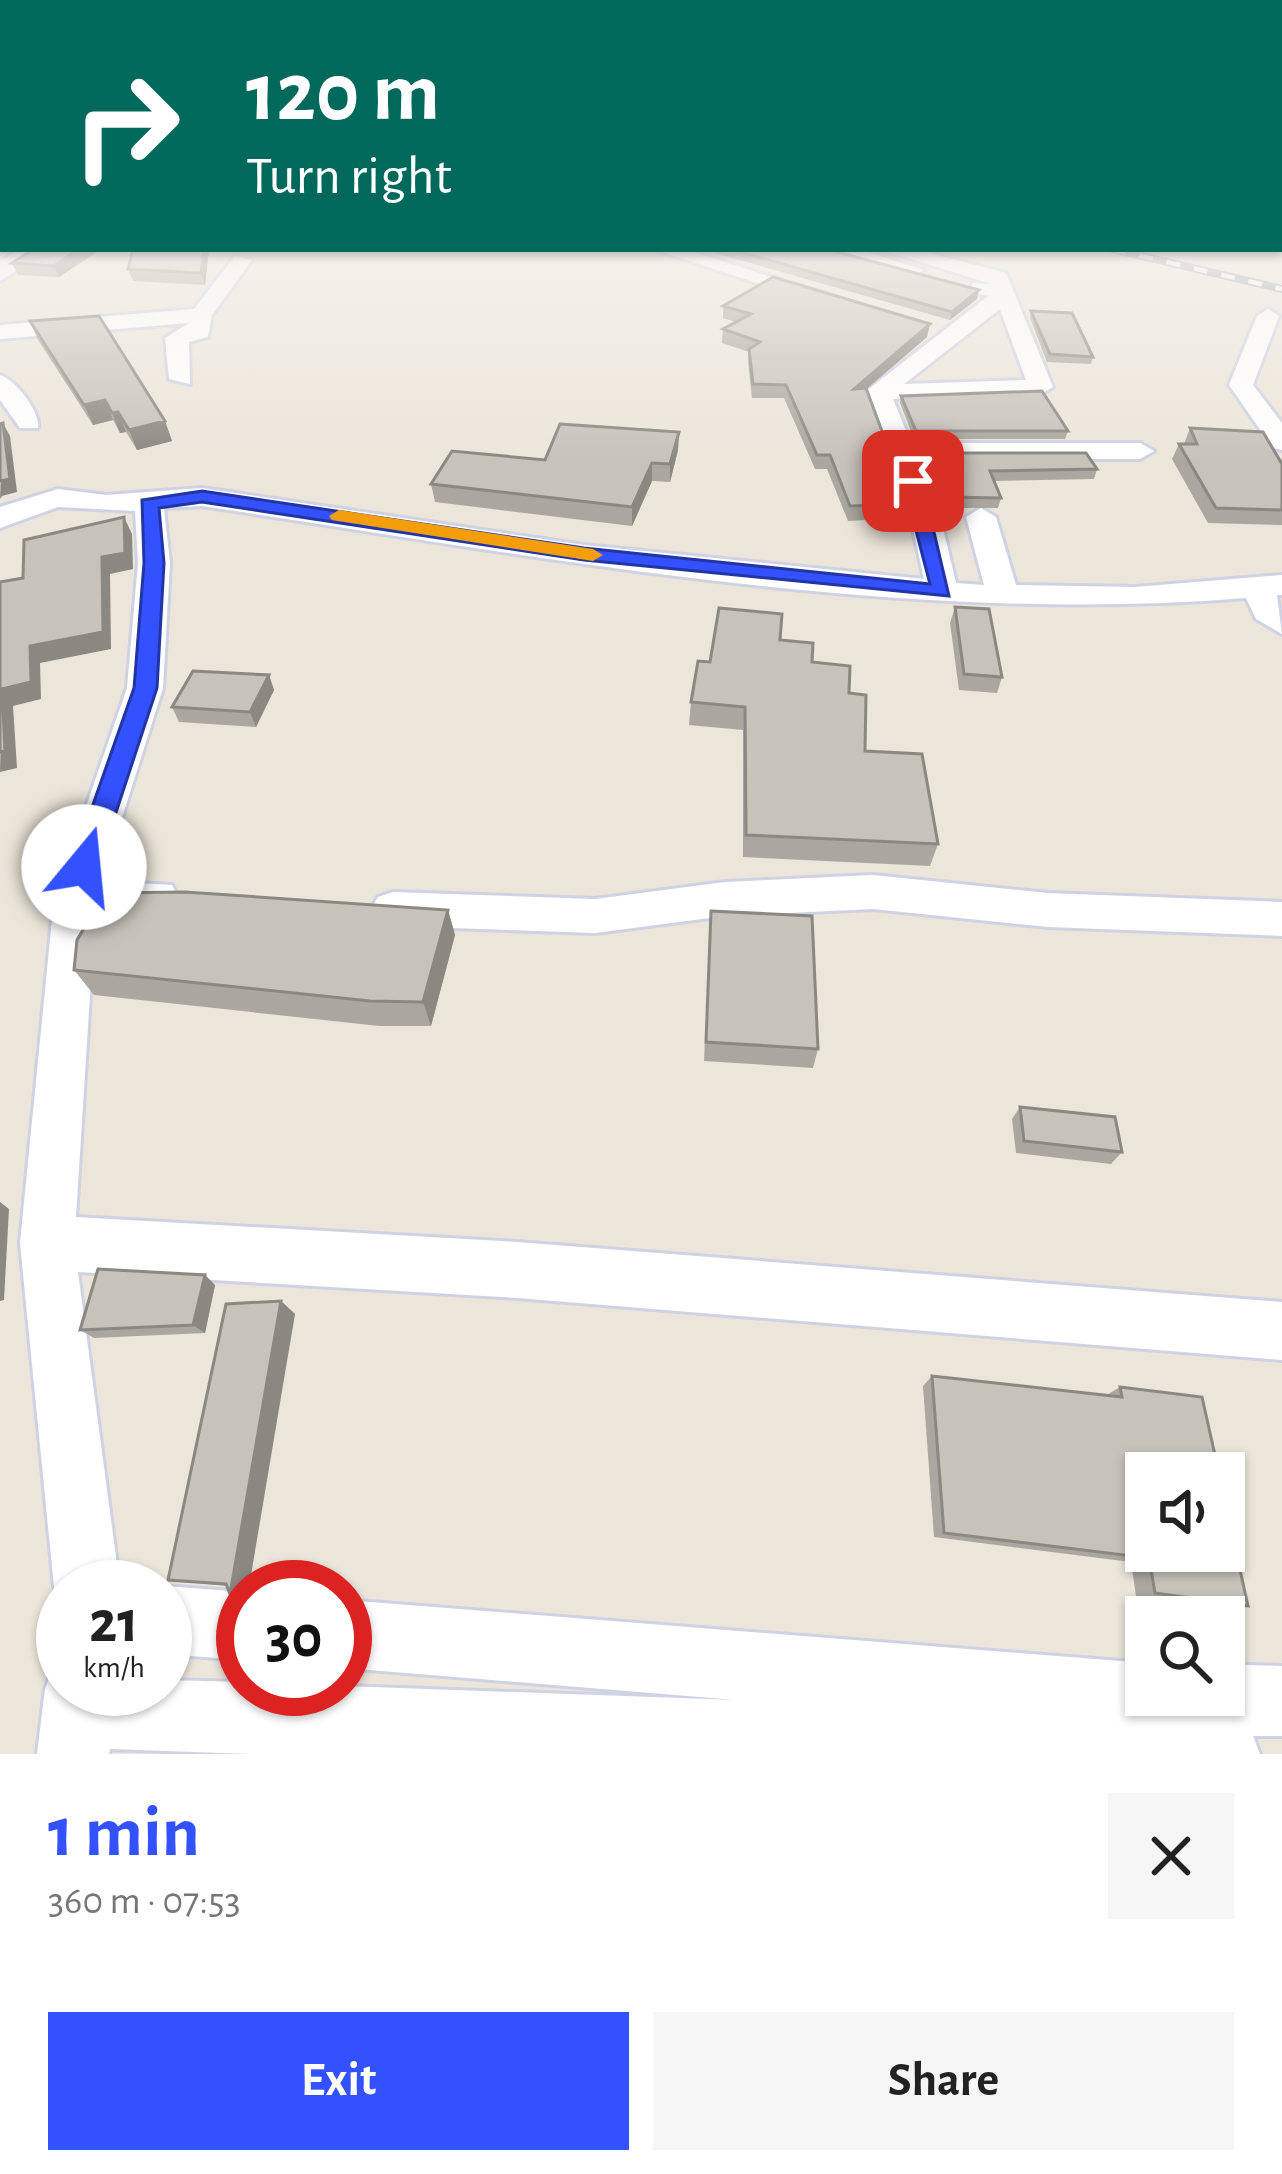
<!DOCTYPE html>
<html lang="en">
<head>
<meta charset="utf-8">
<style>
	:root { --surface:#fff; --page:#f6f6f6; --text:#222; --muted:#767676; --accent:#3451ff }
	body { margin:0; font-family:"Alegreya Sans",sans-serif; background:var(--page); color:var(--text); height:100vh; display:flex; flex-direction:column; font-size:45px; white-space:nowrap }
	* { box-sizing:border-box; margin:0 }
	p { font-size:39px; color:var(--muted) }
	.icon { flex:none; width:66px; height:66px; fill:none; stroke:currentColor; stroke-width:2; stroke-linecap:round; stroke-linejoin:round }
	.map { position:relative; height:1754px; overflow:hidden }
	.drawer { display:flex; flex-direction:column; background:var(--surface); flex:1 }
	.drawer>* { flex:none }
	.guide { position:absolute; left:0px; top:0px; width:1284px; height:252px; box-shadow:0 3px 9px #0004; background:#00695c; color:#fff; overflow:hidden }
	.controls { position:absolute; left:1125px; top:1452px; display:grid; gap:24px }
	.controls a { display:grid; place-items:center; width:120px; height:120px; border-radius:0px; background:var(--surface); box-shadow:0 3px 9px #0004; font-size:60px }
	.speed { position:absolute; left:36px; top:1560px; display:flex; gap:24px; font-size:60px; font-weight:700; text-align:center }
	.speed>* { display:grid; place-content:center; width:156px; height:156px; border-radius:50%; background:var(--surface); box-shadow:0 3px 9px #0004; line-height:1 }
	.speed small { font-size:30px; font-weight:400 }
	.speed .limit { border:18px solid #d22; background:#fff; color:#111 }
	.pin { position:absolute; display:grid; place-items:center; width:102px; height:102px; color:#fff; margin:-51px; border-radius:24px; box-shadow:0 6px 18px #0006 }
	.me { position:absolute; width:132px; margin:-66px; rotate:17deg; stroke-linejoin:round; filter:drop-shadow(0 0 9px #0008) }
	.turn { display:flex; align-items:center; gap:42px; height:252px; padding:0 48px; font-size:54px }
	.turn .icon { width:156px; height:156px; stroke-width:2.5 }
	.turn b { display:block; font-size:84px; line-height:102px }
	.round { display:grid; place-items:center; flex:none; width:126px; height:126px; border-radius:0px; background:var(--page) }
	.head { display:flex; align-items:center; justify-content:space-between; height:204px; padding:0 48px }
	h1 { font-size:72px; font-weight:700; line-height:90px; color:var(--accent) }
	.action { display:flex; gap:24px; margin-top:auto; padding:24px 48px }
	.action a { flex:1; height:138px; border-radius:0px; background:var(--accent); color:#fff; font-size:48px; font-weight:700; line-height:138px; text-align:center }
	.action a+a { background:var(--page); color:var(--text) }
	.map>svg:first-child { display:block }
	.lines { fill:none; stroke-linecap:round; stroke-linejoin:round }
	.minor-casing { stroke:#cfd2e3; stroke-width:6 }
	.tertiary-casing { stroke:#cfd2e3; stroke-width:6 }
	.minor { fill:#fff; fill-rule:evenodd }
	.tertiary { fill:#fff; fill-rule:evenodd }
	.rail-casing { stroke:#9d9fb4; stroke-width:8 }
	.rail { stroke:#fff; stroke-width:4.5; stroke-dasharray:14; stroke-linecap:butt }
	.wall { fill:#aba7a0 }
	.shaded-wall { fill:#8b8882 }
	.building { fill:#c7c2ba; stroke:#8b8882; stroke-width:3 }
	.route { fill:#3451ff; stroke:#2235a6; stroke-width:3 }
	.slow { fill:#f59e0b }
</style>
</head>
<body>
<div class="map">
<svg width="1282" height="1754" viewBox="0 0 1282 1754">
	<rect width="100%" height="100%" fill="#ece5da"/>
	<g class="lines">
		<!-- minor casing -->
		<g class="minor-casing">
			<path id="minor" d="M 653,249 L 684,249 L 831,296 L 812,301 Z
				M 824,249 L 857,249 L 924,270 L 914,276 Z
				M 880,249 L 914,249 L 1006,273 L 1053,387 L 1041,394 L 893,399 L 911,443 L 1140,443 L 1154,451 L 1140,459 L 918,459 L 939,511 L 956,583 L 984,585 L 966,517 L 981,508 L 996,517 L 1016,585 L 1135,587 L 1282,575 L 1282,595 L 1277,595 L 1282,634 L 1256,619 L 1246,598 C 902,626 542,557 202,506 L 164,508 L 170,563 L 163,688 L 102,881 L 172,885 L 178,897 L 172,909 L 95,915 L 76,1217 L 517,1242 L 1282,1302 L 1282,1360 L 517,1298 L 78,1272 L 120,1587 L 63,1587 L 63,1610 L 54,1587 L 20,1243 L 54,899 L 127,688 L 138,563 L 135,511 L 58,507 L 0,528 L 0,507 L 58,489 L 106,495 L 202,488 L 584,545 L 924,579 L 909,511 L 865,392 L 988,296 L 972,293 L 972,283 L 991,284 ZM 1000,309 L 1026,380 L 904,384 Z
				M 235,256 L 252,260 L 212,315 L 208,337 L 189,342 L 190,384 L 169,379 L 165,338 L 189,323 L 0,339 L 0,325 L 194,309 Z
				M 1268,309 L 1279,316 L 1253,385 L 1282,423 L 1282,450 L 1273,448 L 1229,385 L 1257,316 Z
				M 0,375 C 16,380 41,413 38,428 L 20,428 L 0,400 Z
				M 873,875 L 1048,893 L 1282,902 L 1282,936 L 1048,927 L 873,909 L 725,916 L 595,933 L 393,926 L 378,921 L 371,909 L 378,897 L 393,892 L 595,899 L 725,882 Z
				M 165,1586 L 243,1592 L 243,1660 L 165,1654 Z
				M 345,1600 L 1146,1663 L 1146,1695 L 1224,1695 L 1224,1664 L 1282,1666 L 1282,1736 L 1253,1736 L 1260,1754 L 250,1754 L 110,1749 L 109,1754 L 37,1754 L 45,1689 L 55,1664 L 63,1661 L 63,1689 L 165,1689 L 165,1680 L 243,1682 L 243,1689 L 345,1686 L 736,1700 L 345,1668 Z"/>
		</g>
		<!-- tertiary casing -->
		<g class="tertiary-casing">
			<path id="tertiary" d="M 20,249 L 51,249 L 0,281 L 0,261 Z"/>
		</g>
		<!-- minor -->
		<use href="#minor" class="minor"/>
		<!-- tertiary -->
		<use href="#tertiary" class="tertiary"/>
		<!-- rail casing -->
		<g class="rail-casing">
			<path id="rail" d="M 1112,249 L 1282,289"/>
		</g>
		<!-- rail -->
		<use href="#rail" class="rail"/>
	</g>
	<!-- wall -->
	<path class="wall" d="M 34,249 L 101,249 L 59,277 L 18,275 L 12,263 Z
		M 209,249 L 205,285 L 133,281 L 128,269 Z
		M 701,249 L 826,249 L 977,299 L 950,320 Z
		M 723,306 L 927,337 L 867,389 L 909,504 L 906,518 L 848,521 L 827,469 L 815,469 L 784,398 L 752,398 L 748,362 L 749,352 L 722,343 L 723,329 L 736,322 L 723,318 Z
		M 1031,311 L 1093,357 L 1091,364 L 1047,362 L 1030,318 Z
		M 30,321 L 165,421 L 172,441 L 137,450 L 126,432 L 120,433 L 113,420 L 93,425 L 38,340 Z
		M 901,396 L 1068,431 L 1065,439 L 914,439 L 900,403 Z
		M 1190,428 L 1282,464 L 1282,525 L 1208,523 L 1172,459 L 1179,444 L 1184,444 Z
		M 679,432 L 678,450 L 670,482 L 652,481 L 632,526 L 435,502 L 431,484 Z
		M 927,453 L 1097,469 L 1094,479 L 994,481 L 1001,498 L 998,508 L 942,508 L 925,464 Z
		M 955,607 L 1002,677 L 997,693 L 959,690 L 950,623 Z
		M 780,640 L 812,662 L 849,693 L 865,751 L 938,844 L 930,866 L 743,857 L 743,730 L 689,725 L 691,702 L 710,662 Z
		M 269,675 L 274,690 L 256,727 L 179,722 L 172,707 Z
		M 448,910 L 455,935 L 431,1026 L 379,1026 L 94,995 L 74,970 Z
		M 711,911 L 818,1049 L 813,1068 L 704,1061 Z
		M 1020,1107 L 1122,1152 L 1111,1164 L 1016,1153 L 1012,1119 Z
		M 205,1275 L 215,1285 L 205,1333 L 94,1338 L 80,1330 Z
		M 281,1301 L 295,1314 L 243,1587 L 243,1596 L 230,1594 L 227,1586 L 168,1580 Z
		M 932,1376 L 1105,1396 L 1120,1387 L 1248,1606 L 1225,1608 L 1136,1596 L 1131,1562 L 934,1537 L 923,1386 Z"/>
	<!-- shaded-wall -->
	<path class="shaded-wall" d="M 3,239 L 3,249 L 11,249 L 0,256 L 0,241 Z
		M 79,249 L 101,249 L 59,277 L 54,266 Z
		M 204,249 L 209,249 L 205,285 L 201,273 Z
		M 979,290 L 977,299 L 950,320 L 952,312 Z
		M 930,324 L 927,337 L 851,402 L 854,389 Z
		M 105,400 L 113,420 L 93,425 L 84,405 Z
		M 118,412 L 126,432 L 120,433 L 112,413 Z
		M 165,421 L 172,441 L 137,450 L 129,430 Z
		M 3,423 L 10,436 L 17,492 L 2,496 L 0,499 Z
		M 679,432 L 678,450 L 670,482 L 670,464 Z
		M 652,463 L 652,481 L 632,526 L 632,507 Z
		M 124,517 L 132,534 L 133,569 L 110,574 L 111,649 L 40,663 L 41,699 L 13,706 L 17,768 L 0,772 L 2,689 L 30,646 L 102,557 Z
		M 269,675 L 274,690 L 256,727 L 250,712 Z
		M 448,910 L 455,935 L 431,1026 L 423,1002 Z
		M 0,1202 L 9,1209 L 4,1300 L 0,1301 Z
		M 205,1275 L 215,1285 L 205,1333 L 193,1325 Z
		M 281,1301 L 295,1314 L 249,1587 L 243,1587 L 243,1596 L 230,1594 Z"/>
	<!-- building -->
	<path class="building" d="M 0,214 L 3,214 L 3,239 L 0,241 Z
		M 34,249 L 79,249 L 54,266 L 12,263 Z
		M 133,249 L 204,249 L 201,273 L 128,269 Z
		M 730,249 L 826,249 L 979,290 L 952,312 Z
		M 773,277 L 930,324 L 854,389 L 866,388 L 909,504 L 850,506 L 830,455 L 817,455 L 786,385 L 753,384 L 749,349 L 760,342 L 723,329 L 751,314 L 723,306 Z
		M 1031,311 L 1072,313 L 1093,357 L 1050,354 Z
		M 99,316 L 165,421 L 129,430 L 118,412 L 112,413 L 105,400 L 84,405 L 30,321 Z
		M 1042,391 L 1068,431 L 916,431 L 901,396 Z
		M 3,423 L 10,479 L 0,481 L 0,424 Z
		M 560,424 L 679,432 L 670,464 L 652,463 L 632,507 L 431,484 L 452,451 L 545,460 Z
		M 1190,428 L 1263,432 L 1282,464 L 1282,510 L 1216,508 L 1179,444 L 1197,444 Z
		M 927,453 L 1086,453 L 1097,469 L 990,471 L 1001,498 L 945,497 Z
		M 124,517 L 125,553 L 102,557 L 103,632 L 30,646 L 31,682 L 2,689 L 5,751 L 0,752 L 0,582 L 23,578 L 24,540 Z
		M 955,607 L 989,609 L 1002,677 L 964,674 Z
		M 719,608 L 782,614 L 780,640 L 813,643 L 812,662 L 850,666 L 849,693 L 866,695 L 865,751 L 922,754 L 938,844 L 746,835 L 745,707 L 691,702 L 698,661 L 710,662 Z
		M 193,671 L 269,675 L 250,712 L 172,707 Z
		M 185,892 L 448,910 L 423,1002 L 370,1001 L 74,970 L 77,940 L 105,893 Z
		M 711,911 L 812,916 L 818,1049 L 706,1042 Z
		M 1020,1107 L 1115,1117 L 1122,1152 L 1024,1141 Z
		M 98,1269 L 205,1275 L 193,1325 L 80,1330 Z
		M 281,1301 L 230,1594 L 226,1584 L 168,1580 L 226,1304 Z
		M 932,1376 L 1122,1397 L 1120,1387 L 1202,1397 L 1219,1473 L 1146,1473 L 1146,1551 L 1224,1551 L 1224,1497 L 1248,1606 L 1155,1593 L 1149,1558 L 944,1533 Z"/>
	<!-- sky -->
	<linearGradient id="sky" x2="0" y2="1"><stop stop-color="#75bcec"/><stop offset="0.47" stop-color="#f6f3ee"/><stop offset="1" stop-color="#f6f3ee" stop-opacity="0"/></linearGradient>
	<rect width="1282" height="460" fill="url(#sky)"/>
	<!-- route -->
	<path class="route" d="M 913,475 L 922,481 L 949,596 L 584,560 L 202,502 L 159,508 L 164,563 L 157,688 L 98,867 L 84,877 L 71,867 L 134,688 L 144,563 L 142,500 L 202,491 L 584,548 L 930,584 L 903,481 Z"/>
	<!-- slow -->
	<path class="slow" d="M 339,510 L 593,549 L 603,555 L 593,561 L 332,520 L 329,516 Z"/>
</svg>
<div class="controls">
<a><svg class="icon" aria-label="sound" viewBox="0 0 24 24"><path d="M4 9h4l5-4v14l-5-4H4zM17 9q2 3 0 6"/></svg></a>
<a><svg class="icon" aria-label="search" viewBox="0 0 24 24"><circle cx="10" cy="10" r="6"/><path d="M15 15l6 6"/></svg></a>
</div>
<div class="speed"><div>21<small>km/h</small></div><div class="limit">30</div></div>
<div class="pin" style="left:913px;top:481px;background:#d93025"><svg class="icon" aria-label="arrive" viewBox="0 0 24 24"><path d="M6 21V4h12l-3 4 3 4H6"/></svg></div>
<svg class="me" style="left:84px;top:867px" viewBox="-20 -20 40 40"><circle r="19" fill="#fff"/><path d="M0-13L10 11 0 6-10 11z" fill="#3451ff"/></svg>
<div class="guide">
<div class="turn"><svg class="icon" aria-label="right" viewBox="0 0 24 24"><path d="M7 20v-9h11M14 6l5 5-5 5"/></svg><div><b>120 m</b>Turn right</div></div>
</div>
</div>
<section class="drawer">
<div class="head"><div><h1>1 min</h1><p>360 m · 07:53</p></div><a class="round"><svg class="icon" aria-label="close" viewBox="0 0 24 24"><path d="M6 6l12 12M18 6L6 18"/></svg></a></div>
<div class="action"><a>Exit</a><a>Share</a></div>
</section>
</body>
</html>
